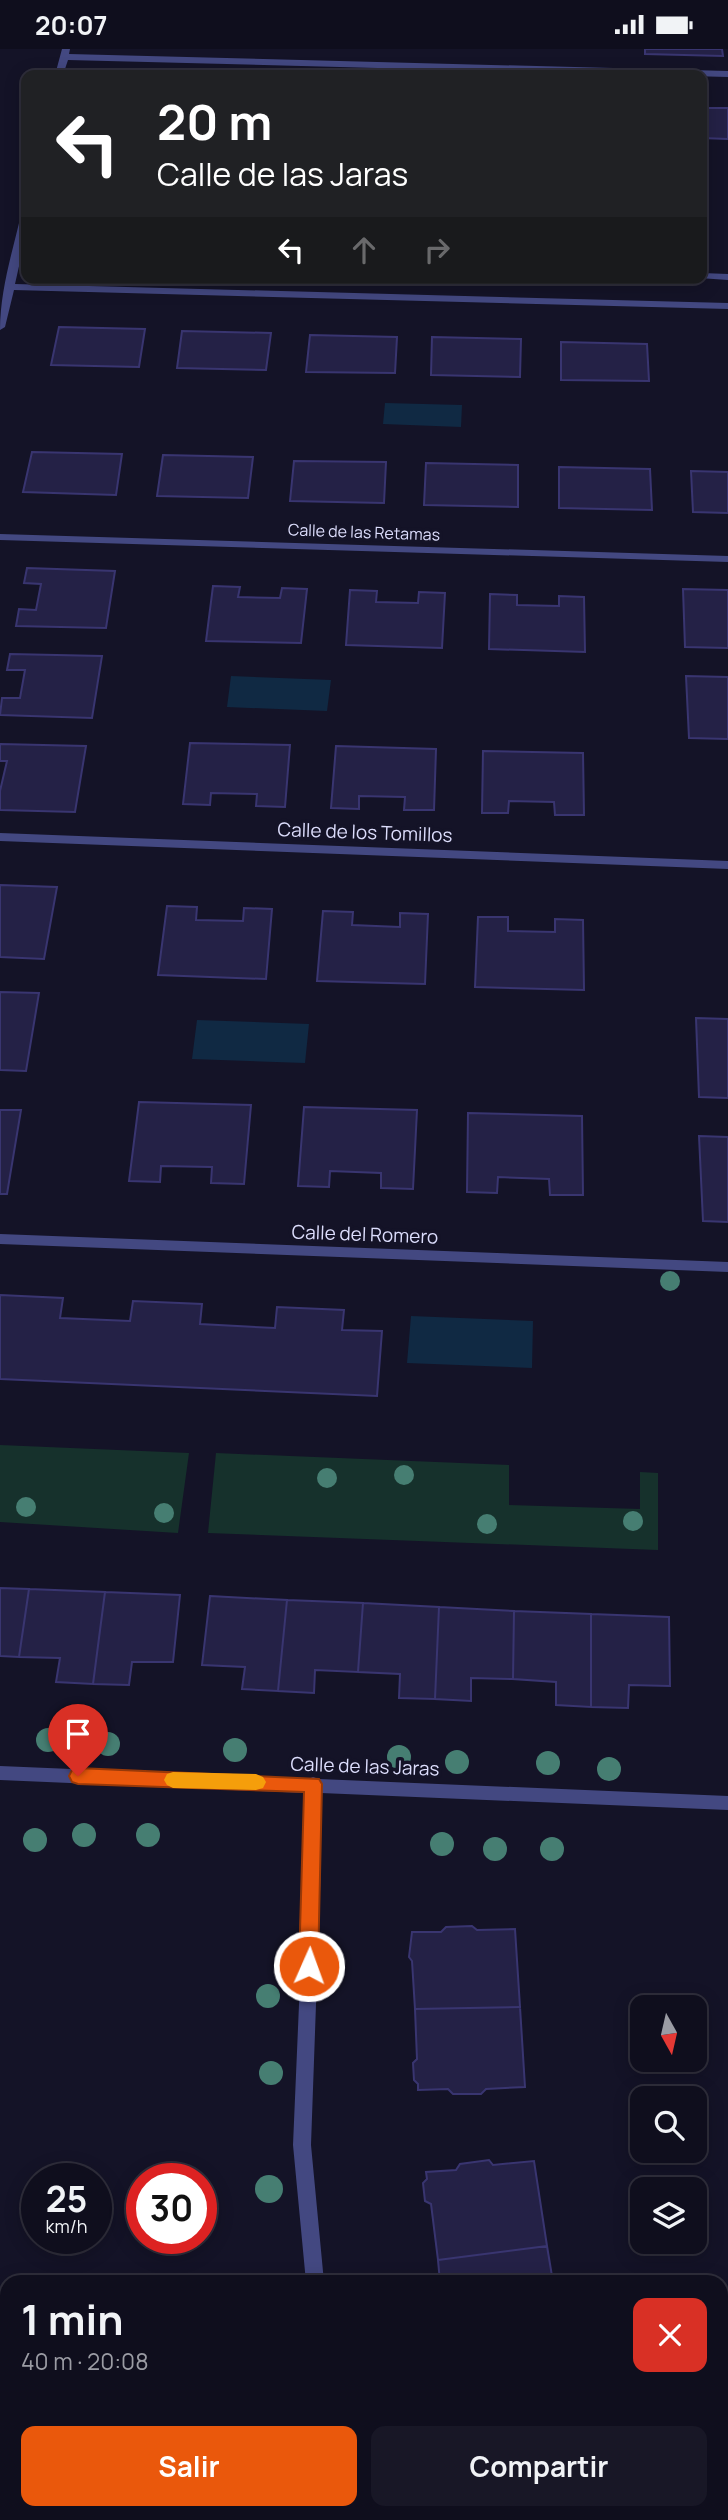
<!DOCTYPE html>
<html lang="es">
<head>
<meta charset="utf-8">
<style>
	:root { --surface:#0f0e1d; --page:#181726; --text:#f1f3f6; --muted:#9b9ca4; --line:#2f2e3b; --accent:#ea580c }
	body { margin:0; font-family:Manrope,sans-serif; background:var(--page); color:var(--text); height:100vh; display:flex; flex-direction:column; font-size:26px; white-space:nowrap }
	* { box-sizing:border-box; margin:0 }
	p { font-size:23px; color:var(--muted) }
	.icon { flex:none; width:38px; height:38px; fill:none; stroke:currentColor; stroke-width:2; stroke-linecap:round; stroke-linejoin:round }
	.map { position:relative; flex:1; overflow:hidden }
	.drawer { position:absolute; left:0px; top:2226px; width:728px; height:245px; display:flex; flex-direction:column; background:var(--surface); border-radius:21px 21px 0 0; box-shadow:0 4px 18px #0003,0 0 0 2px var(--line) }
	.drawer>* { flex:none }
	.banner { position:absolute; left:21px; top:21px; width:686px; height:214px; border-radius:14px; box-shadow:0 4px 18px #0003,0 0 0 2px var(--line); background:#202124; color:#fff; overflow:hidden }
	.needle { width:46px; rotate:172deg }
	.controls { position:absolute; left:630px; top:1946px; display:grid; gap:14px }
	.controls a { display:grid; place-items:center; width:77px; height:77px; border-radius:14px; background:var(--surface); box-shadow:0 4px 18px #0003,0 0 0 2px var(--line); font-size:35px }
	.speed { position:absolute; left:21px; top:2114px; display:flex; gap:14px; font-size:35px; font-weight:700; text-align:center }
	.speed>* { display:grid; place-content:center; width:91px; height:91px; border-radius:50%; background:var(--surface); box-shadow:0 4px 18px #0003,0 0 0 2px var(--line); line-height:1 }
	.speed small { font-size:18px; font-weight:400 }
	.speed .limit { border:10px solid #d22; background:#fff; color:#111 }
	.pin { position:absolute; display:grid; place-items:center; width:60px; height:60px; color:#fff; margin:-72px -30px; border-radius:50% 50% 50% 0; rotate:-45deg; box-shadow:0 0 7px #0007 }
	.pin .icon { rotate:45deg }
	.me { position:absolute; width:77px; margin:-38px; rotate:2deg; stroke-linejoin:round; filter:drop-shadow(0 0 5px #0008) }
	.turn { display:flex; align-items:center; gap:24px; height:147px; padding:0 21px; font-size:32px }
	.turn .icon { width:91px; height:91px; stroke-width:2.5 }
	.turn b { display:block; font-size:49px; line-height:60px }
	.lanes { display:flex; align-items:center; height:66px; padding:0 21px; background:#0003; justify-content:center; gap:35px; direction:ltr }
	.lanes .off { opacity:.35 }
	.round { display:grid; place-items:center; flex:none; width:74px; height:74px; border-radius:14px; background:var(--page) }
	.headline { display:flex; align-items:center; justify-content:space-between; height:119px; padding:0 21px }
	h1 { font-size:42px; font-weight:700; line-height:52px }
	.primary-button { display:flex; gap:14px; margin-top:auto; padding:14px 21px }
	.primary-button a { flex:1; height:80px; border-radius:14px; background:var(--accent); color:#fff; font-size:28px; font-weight:700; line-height:80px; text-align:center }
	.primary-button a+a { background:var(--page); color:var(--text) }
	.status { display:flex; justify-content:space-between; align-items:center; height:49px; padding:0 35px; background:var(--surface); direction:ltr }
	.status svg { height:19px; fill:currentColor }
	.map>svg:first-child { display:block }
	.green { fill:#16312c }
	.water { fill:#102943 }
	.building { fill:#242146; stroke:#393570; stroke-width:2 }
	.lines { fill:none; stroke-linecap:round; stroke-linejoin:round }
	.street { fill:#434881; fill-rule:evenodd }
	.tree { fill:#467e72 }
	.route { fill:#ea580c; stroke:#983908; stroke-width:2 }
	.slow { fill:#f59e0b }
	.labels { text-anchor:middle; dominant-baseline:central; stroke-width:7; stroke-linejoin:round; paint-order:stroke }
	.far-street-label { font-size:16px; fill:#dcddfc; stroke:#141327 }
	.street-label { font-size:19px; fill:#dcddfc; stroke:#141327 }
</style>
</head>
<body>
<div class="status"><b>20:07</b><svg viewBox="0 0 49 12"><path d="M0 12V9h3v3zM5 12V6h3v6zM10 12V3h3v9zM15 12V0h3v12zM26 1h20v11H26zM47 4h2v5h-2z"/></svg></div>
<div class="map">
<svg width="728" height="2471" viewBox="0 0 728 2471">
	<rect width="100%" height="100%" fill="#141327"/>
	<!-- green -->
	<path class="green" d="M 0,1396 L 189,1404 L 178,1484 L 0,1473 Z
		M 216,1404 L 509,1416 L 509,1456 L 640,1460 L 640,1423 L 658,1424 L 658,1501 L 208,1484 Z"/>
	<!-- water -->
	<path class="water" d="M 385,354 L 462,356 L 461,378 L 383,375 Z
		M 231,627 L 331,631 L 327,662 L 227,658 Z
		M 197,971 L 309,975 L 305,1014 L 192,1010 Z
		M 411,1267 L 533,1272 L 532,1319 L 407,1314 Z"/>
	<!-- building -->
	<path class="building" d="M 645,0 L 722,0 L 723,7 L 645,5 Z
		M 702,59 L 728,59 L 728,90 L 702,89 Z
		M 59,278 L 145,280 L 139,318 L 51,316 Z
		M 182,282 L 271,284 L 266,321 L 177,319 Z
		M 310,286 L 397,288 L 395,324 L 306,323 Z
		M 432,288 L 521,290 L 520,328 L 431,326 Z
		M 561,293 L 647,295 L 649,332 L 561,331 Z
		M 32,403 L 122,405 L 116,446 L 23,443 Z
		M 163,406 L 253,408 L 248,449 L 157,447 Z
		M 294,412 L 386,413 L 384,454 L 290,452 Z
		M 426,414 L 518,416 L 518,458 L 424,456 Z
		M 559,418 L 650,420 L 652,461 L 559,459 Z
		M 691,422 L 728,423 L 728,464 L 693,463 Z
		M 27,519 L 115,522 L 106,579 L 16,577 L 19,560 L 36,561 L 41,535 L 24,534 Z
		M 213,537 L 240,538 L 238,548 L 280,549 L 282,539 L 307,540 L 301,594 L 206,592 Z
		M 683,540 L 728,541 L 728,599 L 685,598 Z
		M 350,541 L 377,542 L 376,553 L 418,554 L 419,543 L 445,544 L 442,599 L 346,596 Z
		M 490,545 L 517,546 L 517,556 L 559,557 L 559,547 L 584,548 L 585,603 L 489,600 Z
		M 10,605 L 102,607 L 92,669 L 0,666 L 2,649 L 20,649 L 25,621 L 7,621 Z
		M 686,627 L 728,628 L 728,690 L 689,689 Z
		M 190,694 L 290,696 L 285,758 L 256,757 L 257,745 L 211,744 L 210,756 L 183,755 Z
		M 0,695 L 86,697 L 75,763 L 0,761 L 0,742 L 7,712 L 0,712 Z
		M 336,697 L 436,700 L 434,761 L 404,761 L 405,748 L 359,747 L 359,760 L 331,759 Z
		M 483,702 L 583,704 L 584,766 L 555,766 L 554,753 L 509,752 L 508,764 L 482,764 Z
		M 0,836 L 57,838 L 44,910 L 0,908 Z
		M 167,857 L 197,858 L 196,871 L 243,872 L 244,859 L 272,860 L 266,930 L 158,926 Z
		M 323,862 L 353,863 L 352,876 L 400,878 L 400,864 L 428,865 L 425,935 L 317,932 Z
		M 478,868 L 508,868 L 508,882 L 555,883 L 555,870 L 583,871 L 584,941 L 475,938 Z
		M 0,943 L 39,944 L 26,1022 L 0,1021 Z
		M 696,969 L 728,970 L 728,1049 L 699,1048 Z
		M 139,1053 L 251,1056 L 244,1135 L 211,1134 L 212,1118 L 161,1117 L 160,1133 L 129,1132 Z
		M 304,1058 L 417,1061 L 413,1140 L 381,1139 L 381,1124 L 330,1122 L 329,1138 L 298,1137 Z
		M 0,1061 L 21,1061 L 7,1145 L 0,1145 Z
		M 468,1064 L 582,1067 L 583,1146 L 550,1146 L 549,1130 L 498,1128 L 497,1144 L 467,1143 Z
		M 699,1087 L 728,1088 L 728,1173 L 703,1172 Z
		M 0,1246 L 63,1249 L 60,1269 L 130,1272 L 133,1252 L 202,1255 L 200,1275 L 275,1279 L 277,1258 L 344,1261 L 342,1281 L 382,1282 L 377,1347 L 0,1330 Z
		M 0,1539 L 29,1540 L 19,1608 L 0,1607 Z
		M 29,1540 L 105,1543 L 93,1635 L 56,1633 L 60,1609 L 19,1608 Z
		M 105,1543 L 180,1546 L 173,1613 L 132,1613 L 129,1636 L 93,1635 Z
		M 210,1547 L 287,1551 L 278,1642 L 242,1640 L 245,1618 L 202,1616 Z
		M 287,1551 L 363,1554 L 358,1623 L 315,1621 L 314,1644 L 278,1642 Z
		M 363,1554 L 439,1558 L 435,1650 L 399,1649 L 400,1625 L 358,1623 Z
		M 439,1558 L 514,1562 L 513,1630 L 471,1629 L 471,1652 L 435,1650 Z
		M 514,1562 L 591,1565 L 591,1658 L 556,1656 L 556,1633 L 513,1630 Z
		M 591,1565 L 669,1568 L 670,1637 L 629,1636 L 628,1659 L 591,1658 Z
		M 472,1877 L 477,1881 L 515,1880 L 520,1958 L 415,1960 L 412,1912 L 409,1908 L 412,1883 L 441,1883 L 446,1878 Z
		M 520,1958 L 525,2038 L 486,2040 L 481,2045 L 453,2045 L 448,2040 L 418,2041 L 418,2035 L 414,2031 L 413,2014 L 417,2010 L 415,1960 Z
		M 489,2111 L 493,2116 L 534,2112 L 547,2197 L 438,2211 L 431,2155 L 425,2152 L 423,2134 L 427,2130 L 426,2123 L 456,2121 L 460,2115 Z
		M 547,2197 L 553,2233 L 440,2233 L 438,2211 Z
		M 481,2464 L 601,2464 L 602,2465 L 575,2471 L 483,2471 Z"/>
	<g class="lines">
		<!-- street -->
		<path class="street" d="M 62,0 L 70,0 L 69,5 L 728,22 L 728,28 L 68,11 L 63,26 L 55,26 Z
			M 26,163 L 26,186 L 15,235 L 728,254 L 728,260 L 14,241 L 5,278 L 0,281 C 0,242 12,204 21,166 Z
			M 702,224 L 728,225 L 728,231 L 699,229 L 702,229 Z
			M 0,485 L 728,507 L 728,513 L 0,491 Z
			M 0,784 L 728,812 L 728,820 L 0,792 Z
			M 0,1185 L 728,1213 L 728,1223 L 0,1195 Z
			M 0,1717 L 308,1730 L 313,1728 L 319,1730 L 728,1747 L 728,1761 L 321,1744 L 321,1815 L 311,2096 L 324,2233 L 306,2233 L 293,2096 L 305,1815 L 305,1744 L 0,1731 Z
			M 336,2464 L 356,2464 L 357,2471 L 337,2471 Z"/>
	</g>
	<!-- trees -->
	<g class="tree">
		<circle cx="670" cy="1232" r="10"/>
		<circle cx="404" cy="1426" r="10"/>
		<circle cx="327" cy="1429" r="10"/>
		<circle cx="26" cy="1458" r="10"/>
		<circle cx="164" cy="1464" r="10"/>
		<circle cx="633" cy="1472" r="10"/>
		<circle cx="487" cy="1475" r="10"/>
		<circle cx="48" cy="1691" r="12"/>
		<circle cx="108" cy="1695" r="12"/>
		<circle cx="235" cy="1701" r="12"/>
		<circle cx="399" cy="1708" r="12"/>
		<circle cx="457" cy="1713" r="12"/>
		<circle cx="548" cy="1714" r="12"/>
		<circle cx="609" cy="1720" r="12"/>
		<circle cx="84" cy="1786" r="12"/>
		<circle cx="148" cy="1786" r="12"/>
		<circle cx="35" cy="1791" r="12"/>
		<circle cx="442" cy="1795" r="12"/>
		<circle cx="495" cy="1800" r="12"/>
		<circle cx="552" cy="1800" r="12"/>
		<circle cx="268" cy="1947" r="12"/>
		<circle cx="271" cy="2024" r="12"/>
		<circle cx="269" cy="2140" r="14"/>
	</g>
	<!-- route -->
	<path class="route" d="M 78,1719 L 319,1730 L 322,1735 L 318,1917 L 316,1923 L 309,1926 L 302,1923 L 299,1917 L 304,1743 L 78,1735 L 72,1733 L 69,1727 L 72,1721 Z"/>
	<!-- slow -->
	<path class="slow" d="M 173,1723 L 256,1725 L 263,1728 L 266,1733 L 263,1739 L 256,1741 L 173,1739 L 167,1736 L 164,1731 L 167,1725 Z"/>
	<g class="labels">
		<!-- far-street labels -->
		<g class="far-street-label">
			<text transform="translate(364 483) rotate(2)">Calle de las Retamas</text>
		</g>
		<!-- street labels -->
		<g class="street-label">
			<text transform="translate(365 783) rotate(2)">Calle de los Tomillos</text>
			<text transform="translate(365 1185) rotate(2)">Calle del Romero</text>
			<text transform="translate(365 1717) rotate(2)">Calle de las Jaras</text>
		</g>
	</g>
</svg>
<div class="controls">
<a><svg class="needle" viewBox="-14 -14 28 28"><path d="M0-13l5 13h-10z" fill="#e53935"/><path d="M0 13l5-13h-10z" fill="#9b9ca4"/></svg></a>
<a><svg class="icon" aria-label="search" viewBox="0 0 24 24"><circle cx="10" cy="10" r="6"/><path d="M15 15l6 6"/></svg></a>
<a><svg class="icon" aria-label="layers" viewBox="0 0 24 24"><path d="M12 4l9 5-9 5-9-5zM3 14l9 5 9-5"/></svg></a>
</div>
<div class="speed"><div>25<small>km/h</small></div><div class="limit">30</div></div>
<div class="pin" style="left:78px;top:1727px;background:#d93025"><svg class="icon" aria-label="arrive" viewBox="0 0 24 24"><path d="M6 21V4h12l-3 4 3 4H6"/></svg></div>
<svg class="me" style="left:309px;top:1917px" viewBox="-20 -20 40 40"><circle r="17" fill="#ea580c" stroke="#fff" stroke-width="3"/><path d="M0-11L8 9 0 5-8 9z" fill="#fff"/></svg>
<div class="banner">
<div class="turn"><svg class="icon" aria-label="left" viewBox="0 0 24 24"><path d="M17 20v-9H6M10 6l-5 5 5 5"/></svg><div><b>20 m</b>Calle de las Jaras</div></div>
<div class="lanes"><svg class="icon" aria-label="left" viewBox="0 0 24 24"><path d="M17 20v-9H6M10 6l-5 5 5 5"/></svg><svg class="icon off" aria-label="ahead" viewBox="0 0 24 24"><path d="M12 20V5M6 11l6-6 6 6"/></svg><svg class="icon off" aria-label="right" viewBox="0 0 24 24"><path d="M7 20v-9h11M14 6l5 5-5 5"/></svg></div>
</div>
<section class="drawer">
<div class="headline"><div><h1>1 min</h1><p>40 m · 20:08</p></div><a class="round" style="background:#d93025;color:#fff"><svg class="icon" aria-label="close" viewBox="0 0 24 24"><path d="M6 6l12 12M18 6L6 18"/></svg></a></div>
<div class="primary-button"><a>Salir</a><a>Compartir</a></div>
</section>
</div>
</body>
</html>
